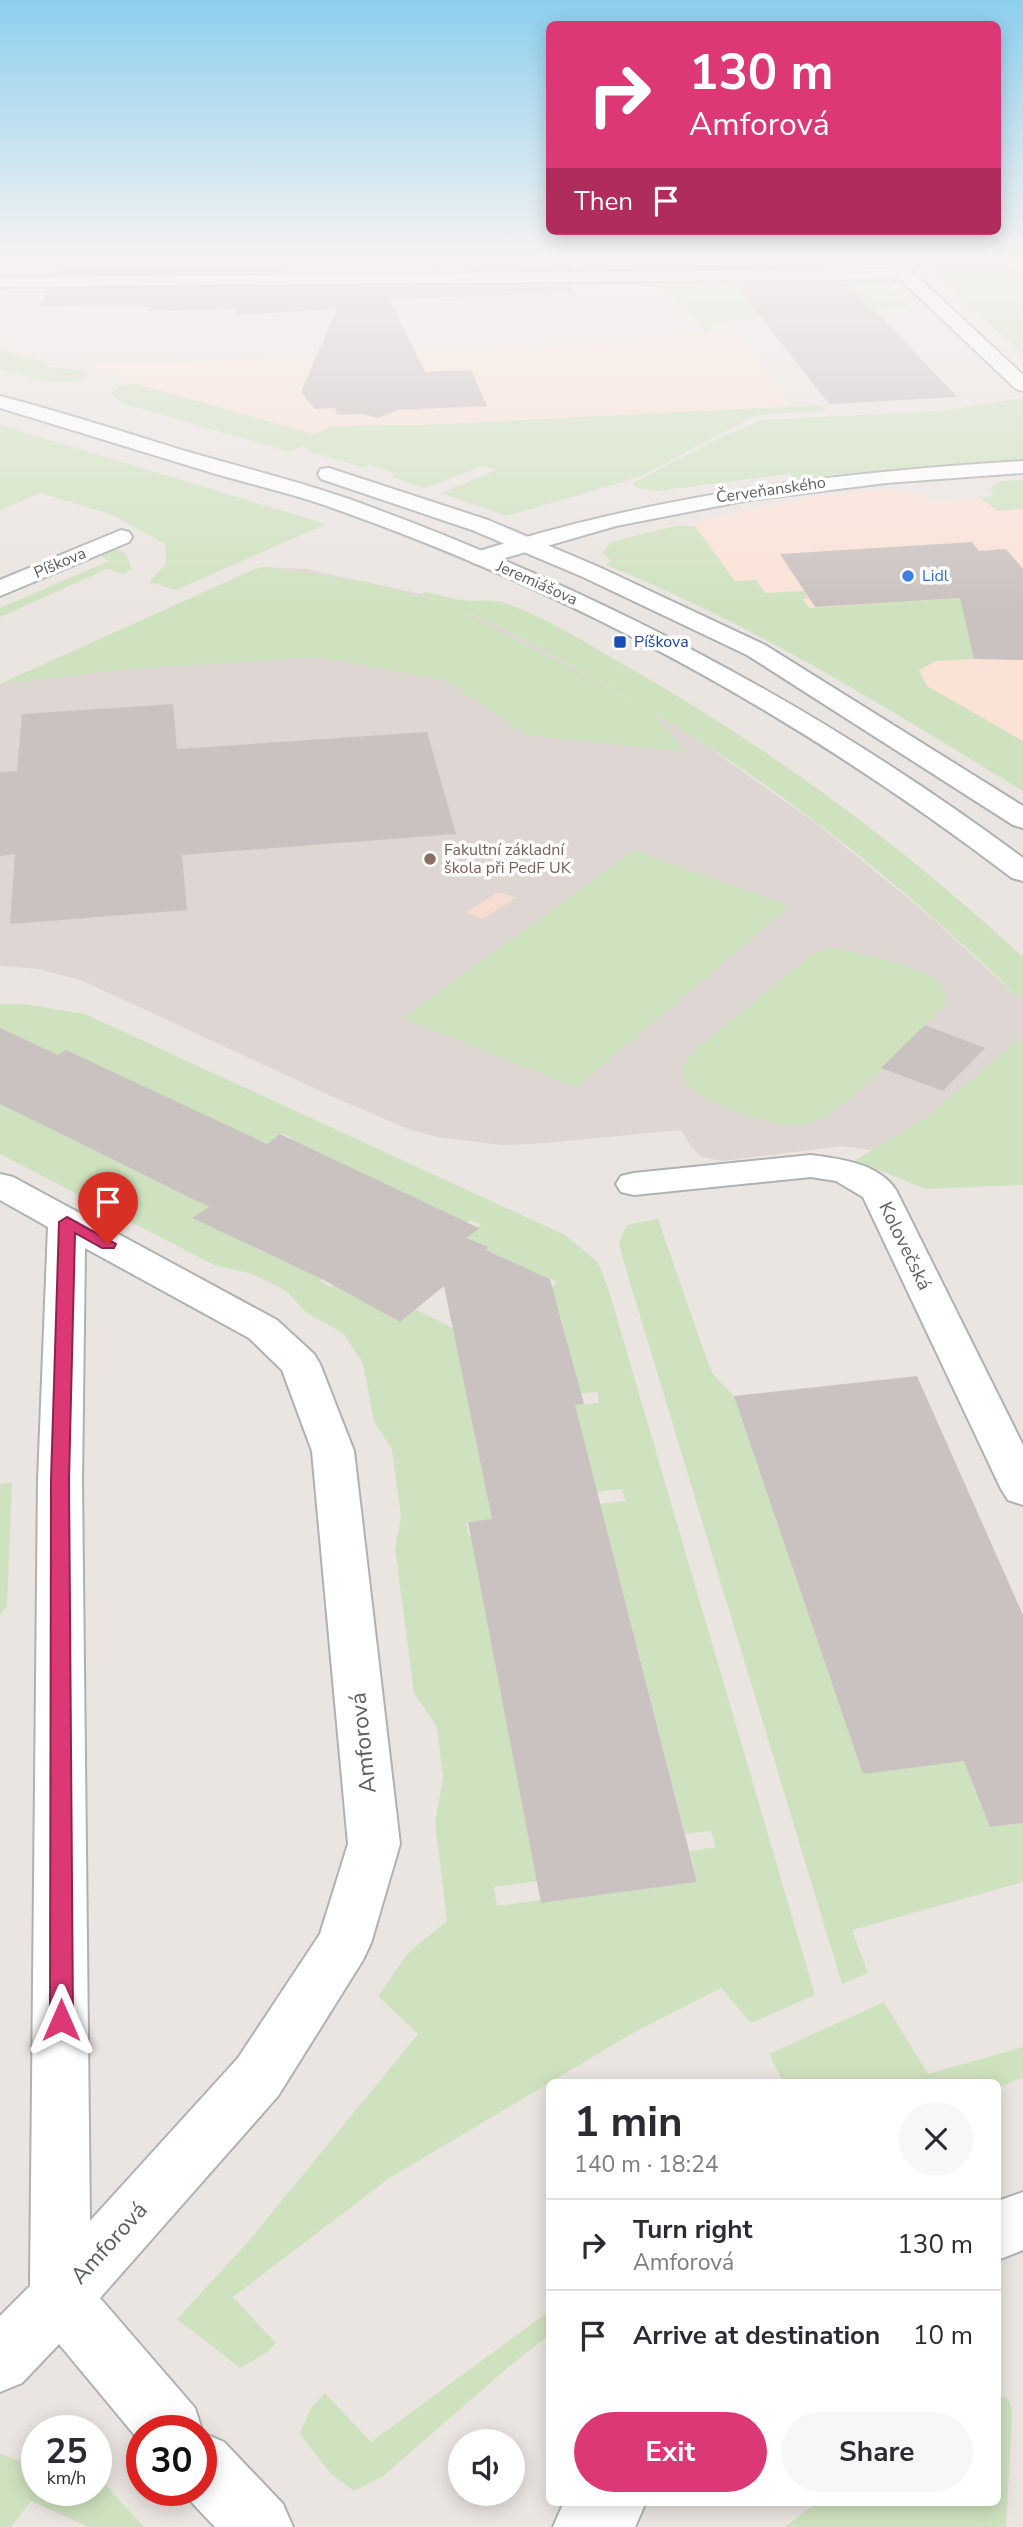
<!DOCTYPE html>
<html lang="en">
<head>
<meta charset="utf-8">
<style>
	:root { --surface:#fff; --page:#f7f7f7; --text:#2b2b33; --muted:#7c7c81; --line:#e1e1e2; --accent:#db3875 }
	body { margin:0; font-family:"Nunito Sans",sans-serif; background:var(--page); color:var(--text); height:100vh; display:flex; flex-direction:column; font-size:26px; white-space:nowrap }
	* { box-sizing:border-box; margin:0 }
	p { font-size:23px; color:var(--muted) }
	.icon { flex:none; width:38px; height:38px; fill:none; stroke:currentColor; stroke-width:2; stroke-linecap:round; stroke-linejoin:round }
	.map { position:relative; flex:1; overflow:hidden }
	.drawer { position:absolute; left:546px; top:2079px; width:455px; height:427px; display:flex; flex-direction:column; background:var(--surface); border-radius:10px; box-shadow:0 4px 18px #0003 }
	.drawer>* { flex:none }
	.banner { position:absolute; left:546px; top:21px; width:455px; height:214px; border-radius:10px; box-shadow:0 4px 18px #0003; background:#db3875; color:#fff; overflow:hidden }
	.fabs { position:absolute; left:448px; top:2429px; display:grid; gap:14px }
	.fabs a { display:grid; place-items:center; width:77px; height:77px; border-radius:50%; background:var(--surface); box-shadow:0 4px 18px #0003; font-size:35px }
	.speed { position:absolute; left:21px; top:2415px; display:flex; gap:14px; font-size:35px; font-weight:700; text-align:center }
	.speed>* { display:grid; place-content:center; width:91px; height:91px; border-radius:50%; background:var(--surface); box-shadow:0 4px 18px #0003; line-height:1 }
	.speed small { font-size:18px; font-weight:400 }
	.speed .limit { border:10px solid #d22; background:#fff; color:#111 }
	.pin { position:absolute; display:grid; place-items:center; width:60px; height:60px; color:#fff; margin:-72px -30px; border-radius:50% 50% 50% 0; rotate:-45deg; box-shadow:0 0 7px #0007 }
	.pin .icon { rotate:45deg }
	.me { position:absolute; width:77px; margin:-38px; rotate:0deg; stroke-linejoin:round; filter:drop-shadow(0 0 5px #0008) }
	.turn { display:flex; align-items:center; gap:24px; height:147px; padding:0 28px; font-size:32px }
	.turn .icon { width:91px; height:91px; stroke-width:2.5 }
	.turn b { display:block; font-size:49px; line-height:60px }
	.then { display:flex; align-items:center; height:66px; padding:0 28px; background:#0003; gap:14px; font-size:26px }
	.round { display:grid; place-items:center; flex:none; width:74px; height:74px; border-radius:37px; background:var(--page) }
	.headline { display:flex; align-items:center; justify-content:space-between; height:119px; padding:0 28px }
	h1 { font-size:42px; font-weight:700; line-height:52px }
	.button { display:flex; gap:14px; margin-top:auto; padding:14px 28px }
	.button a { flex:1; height:80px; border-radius:42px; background:var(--accent); color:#fff; font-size:28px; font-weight:700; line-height:80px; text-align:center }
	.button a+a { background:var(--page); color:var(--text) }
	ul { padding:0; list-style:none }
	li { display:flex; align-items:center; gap:21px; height:91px; padding:0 28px; border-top:2px solid var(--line) }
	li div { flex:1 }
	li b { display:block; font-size:26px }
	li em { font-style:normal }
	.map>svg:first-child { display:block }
	.commercial { fill:#fbe2d7 }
	.education { fill:#ded6d2 }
	.green { fill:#cfe2bf; fill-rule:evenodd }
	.sand { fill:#f7ddd1 }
	.building { fill:#c9c2c0 }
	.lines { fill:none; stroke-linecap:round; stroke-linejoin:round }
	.minor-casing { stroke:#adb2b3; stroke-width:4 }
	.tertiary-casing { stroke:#adb2b3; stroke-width:4 }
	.secondary-casing { stroke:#acb2b4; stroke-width:4 }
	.minor { fill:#fff; fill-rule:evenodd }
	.tertiary { fill:#fff; fill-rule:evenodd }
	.secondary { fill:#fff; fill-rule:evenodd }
	.route { fill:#db3875; stroke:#8e244c; stroke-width:2 }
	.shop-dot { fill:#3f7fe0; stroke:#fff; stroke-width:2.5 }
	.transit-dot { fill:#1a4fb4; stroke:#fff; stroke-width:2.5 }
	.education-dot { fill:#8d6e63; stroke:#fff; stroke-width:2.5 }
	.labels { text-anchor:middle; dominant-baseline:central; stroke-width:7; stroke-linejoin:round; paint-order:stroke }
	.far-street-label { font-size:16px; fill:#5a6061; stroke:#fff }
	.far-shop-label { font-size:16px; fill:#366cbe; stroke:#fff; text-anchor:start }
	.far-transit-label { font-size:16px; fill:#164399; stroke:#fff; text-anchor:start }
	.far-education-label { font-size:16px; fill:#785e54; stroke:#fff; text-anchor:start }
	.street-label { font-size:19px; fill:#5a6061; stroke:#fff }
	.near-street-label { font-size:23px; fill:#5a6061; stroke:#fff }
</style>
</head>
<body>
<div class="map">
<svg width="1023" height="2527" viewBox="0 0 1023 2527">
	<rect width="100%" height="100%" fill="#ebe5e1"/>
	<!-- commercial -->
	<path class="commercial" d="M 704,331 L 739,337 L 789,404 L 788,407 L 423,425 L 333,426 L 314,434 L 137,384 L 82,362 L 133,364 L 532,349 L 598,344 Z
		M 886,489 L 919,493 L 932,502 L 982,499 L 998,511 L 1023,509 L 1023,594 L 808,608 L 802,598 L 807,598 L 803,591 L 765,593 L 756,580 L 735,581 L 695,526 L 699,522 L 810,497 Z
		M 1023,632 L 1023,741 L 927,686 L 919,669 L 935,661 L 974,658 Z"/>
	<!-- education -->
	<path class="education" d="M 262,567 L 306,569 L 420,594 L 498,625 L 687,732 L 820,826 L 932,918 L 1023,1002 L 1023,1160 L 892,1162 L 869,1150 L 843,1146 L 722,1161 L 702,1157 L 691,1147 L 681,1130 L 534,1144 L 502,1145 L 437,1137 L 408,1129 L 329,1095 L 83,981 L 39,969 L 0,966 L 0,684 Z"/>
	<!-- green -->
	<path class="green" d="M 898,255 L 1023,255 L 1023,263 L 1007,264 L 1023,278 L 1023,355 L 926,266 L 912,271 Z
		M 864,277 L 883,279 L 914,309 L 774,315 C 753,322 732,318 712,324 L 710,329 L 704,331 L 689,311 L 662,288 L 599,282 L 598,280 L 692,279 L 703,288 L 743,285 L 739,280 Z
		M 0,350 L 50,363 L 47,367 L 84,371 L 88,376 C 61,390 27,376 0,369 Z
		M 137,384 L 314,434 L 333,426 L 423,425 L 821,405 L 826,411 L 756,415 L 639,477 L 514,514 L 504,515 L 441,493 L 496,470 L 482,466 L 425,488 L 391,477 L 396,474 L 370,465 L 362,467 L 307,451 L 309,449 L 301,446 L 290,452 L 121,403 L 111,393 L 120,386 Z
		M 1021,398 L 1023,400 L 1023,461 L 833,475 L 799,481 L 790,474 L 657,491 L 636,488 L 633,483 L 719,438 L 762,420 L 941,411 Z
		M 0,425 L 326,524 L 176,590 L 149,582 L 166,564 L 165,544 L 112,515 L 41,493 L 0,510 Z
		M 1023,480 L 1023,509 L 998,511 L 982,499 L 993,496 L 991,488 L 999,481 Z
		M 675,526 L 695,526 L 735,581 L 756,580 L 765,593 L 804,591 L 808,598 L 803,599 L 809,608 L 1023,594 L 974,659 L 936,661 L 919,670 L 927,686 L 1023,741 L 1023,791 C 888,709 754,624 606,565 L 612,561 L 602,553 L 611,542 Z
		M 108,550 L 120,550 L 126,554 L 132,569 L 124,574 L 107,569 L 0,617 L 0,608 L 109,561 L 96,554 Z
		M 267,567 L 366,582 L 442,602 L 420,594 L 425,592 C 436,594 449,598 461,600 C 476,602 494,598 508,604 C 547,618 585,642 621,663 C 765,744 902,845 1023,957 L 1023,1002 C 912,892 786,791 652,712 L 686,752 L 527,735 L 447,681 L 319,657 L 130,669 L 0,684 L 255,569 ZM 456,608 L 498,625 L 631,700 Z
		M 634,850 L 790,906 L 576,1088 L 403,1018 Z
		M 831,948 C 854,951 916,966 934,978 C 943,984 946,991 948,1001 C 917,1034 850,1110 809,1124 C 784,1132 685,1102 682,1074 C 681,1064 688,1058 694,1051 L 813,953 Z
		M 0,1004 L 24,1004 L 85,1014 L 565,1235 L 598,1262 L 609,1291 L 815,1995 L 751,2023 L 721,1988 L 631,2034 L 388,2179 L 233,2297 L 276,2343 L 266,2353 L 240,2368 L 177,2319 L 247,2243 L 418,2034 L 378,1996 L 409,1952 L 447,1921 L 435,1822 L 443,1778 L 437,1727 L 414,1693 L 395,1549 L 401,1517 L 392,1450 L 374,1421 L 363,1363 L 343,1333 L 307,1313 L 285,1290 L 249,1273 L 214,1265 L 0,1154 L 0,1104 L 209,1207 L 193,1218 L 204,1224 L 220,1213 L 257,1249 L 269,1254 L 282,1243 L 335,1269 L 320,1281 L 331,1287 L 347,1275 L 387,1315 L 399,1322 L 415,1309 L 453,1328 L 492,1519 L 466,1523 L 469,1536 L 495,1533 L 476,1560 L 537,1881 L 494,1887 L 497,1906 L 540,1900 L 542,1903 L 697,1882 L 690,1851 L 716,1847 L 711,1831 L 685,1834 L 601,1506 L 591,1505 L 626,1501 L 622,1489 L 588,1493 L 566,1406 L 599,1403 L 597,1392 L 563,1395 L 568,1346 L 561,1317 L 528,1310 L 557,1282 L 486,1250 L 488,1247 L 467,1238 L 481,1224 L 470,1220 L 455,1232 L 403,1192 L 390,1202 L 350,1168 L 340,1162 L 327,1172 L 277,1149 L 292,1138 L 282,1133 L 267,1144 L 0,1030 Z
		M 1023,1036 L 1023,1185 L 925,1189 L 855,1160 L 927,1117 Z
		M 658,1219 L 707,1360 L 713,1374 L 734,1396 L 1023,1753 L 975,1788 L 990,1827 L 1023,1823 L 1023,1882 L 852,1930 L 868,1973 L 842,1984 L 621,1253 L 619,1242 L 627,1225 Z
		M 12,1482 L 7,1606 L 0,1615 L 0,1484 Z
		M 884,2002 L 928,2074 L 1023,2047 L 1023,2078 L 998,2087 L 998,2082 L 783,2082 L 769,2054 Z
		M 549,2311 L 549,2335 L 511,2365 L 382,2477 L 354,2491 L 331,2474 L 300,2434 L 310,2409 L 325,2393 L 371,2442 Z
		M 998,2396 L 1008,2399 L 1012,2411 L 1006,2527 L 785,2527 L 816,2503 L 998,2502 Z
		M 0,2453 L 21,2462 L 37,2463 L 37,2490 L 96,2490 L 96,2474 L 144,2527 L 88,2527 L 31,2501 L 11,2527 L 0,2527 Z"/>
	<!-- sand -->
	<path class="sand" d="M 498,892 L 515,898 L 483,919 L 467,912 Z"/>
	<!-- building -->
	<path class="building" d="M 154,255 L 338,255 L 342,259 L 366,255 L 368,258 L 393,259 L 394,261 L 569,255 L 571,269 L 53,274 L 59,259 Z
		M 798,257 L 818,257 L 828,267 L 722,268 L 716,260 Z
		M 844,282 L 888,324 L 957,397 L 829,404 L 734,283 Z
		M 572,285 L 573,293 L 389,299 L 425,372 L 471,370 L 487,406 L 398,410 L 379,418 L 361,414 L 337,415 L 335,408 L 315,409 L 301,392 L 337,309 L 236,315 L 235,309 L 148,311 L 147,307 L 40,306 L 47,289 Z
		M 972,542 L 979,551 L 1006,549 L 1023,569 L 1023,660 L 974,659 L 960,598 L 815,607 L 780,554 Z
		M 173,704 L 177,749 L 427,732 L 456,834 L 182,855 L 187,910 L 10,924 L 15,854 L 0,856 L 0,772 L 17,771 L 22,714 Z
		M 925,1025 L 985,1048 L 943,1091 L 881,1068 Z
		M 0,1028 L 58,1055 L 66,1050 L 267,1144 L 280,1134 L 479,1228 L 467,1238 L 488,1247 L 486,1250 L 550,1279 L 584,1404 L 575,1405 L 697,1882 L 541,1903 L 468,1522 L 492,1519 L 444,1286 L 400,1322 L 322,1279 L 192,1218 L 209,1207 L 0,1104 Z
		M 917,1376 L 1023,1615 L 1023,1823 L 990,1827 L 964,1761 L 863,1774 L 734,1396 Z"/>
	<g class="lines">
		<!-- minor casing -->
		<g class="minor-casing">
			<path id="minor" d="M 879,255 L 894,255 L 1023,375 L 1023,391 L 1016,389 L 900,279 L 0,287 L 0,277 L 889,269 L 880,261 Z
				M 1023,461 L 1023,473 L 886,483 L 749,500 L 616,526 L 481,565 L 473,563 L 469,558 L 473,553 C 658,494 830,473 1023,461 Z
				M 121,530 L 129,532 L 132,537 L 129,542 L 0,596 L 0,580 Z
				M 811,1155 C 841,1159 878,1163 896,1190 L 1023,1445 L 1023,1505 L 1008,1500 L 1001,1489 L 863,1197 L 836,1181 L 811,1177 L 634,1195 L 621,1192 L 616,1184 L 621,1176 L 634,1173 Z
				M 0,1174 L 13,1177 L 277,1320 L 314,1354 L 320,1364 L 354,1451 L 400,1844 L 371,1943 L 363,1960 L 278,2096 L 100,2298 L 195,2408 L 203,2433 L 224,2442 L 283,2504 L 293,2527 L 215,2527 L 180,2490 L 201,2490 L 201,2431 L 142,2431 L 142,2444 L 59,2344 L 22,2383 L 0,2392 L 0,2316 L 30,2286 L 38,1480 L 48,1227 L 0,1200 ZM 85,1248 L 249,1338 L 282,1370 L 312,1451 L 348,1844 L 320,1934 L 238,2058 L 90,2221 L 82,1480 Z"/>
		</g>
		<!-- tertiary casing -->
		<g class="tertiary-casing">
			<path id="tertiary" d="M 1023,2192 L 1023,2250 L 998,2260 L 998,2201 Z
				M 564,2502 L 646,2502 L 635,2527 L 553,2527 Z"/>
		</g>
		<!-- secondary casing -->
		<g class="secondary-casing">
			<path id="secondary" d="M 0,396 C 62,412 124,432 185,451 C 240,467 295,480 349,499 C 592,587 815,703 1023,858 L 1023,881 L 1012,878 C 802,718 580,595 330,507 C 293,494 254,485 216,474 C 144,452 72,430 0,408 Z
				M 329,468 L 488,520 L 599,567 L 765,645 L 1023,806 L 1023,828 L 1013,825 L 747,655 L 583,577 L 472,530 L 321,479 L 318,474 L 321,469 Z"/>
		</g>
		<!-- minor -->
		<use href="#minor" class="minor"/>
		<!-- tertiary -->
		<use href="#tertiary" class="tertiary"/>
		<!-- secondary -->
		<use href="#secondary" class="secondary"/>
	</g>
	<!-- sky -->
	<linearGradient id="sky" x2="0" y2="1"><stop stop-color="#8dcfee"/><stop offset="0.42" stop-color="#f6f3f2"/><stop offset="1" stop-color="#f6f3f2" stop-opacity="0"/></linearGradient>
	<rect width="1023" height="609" fill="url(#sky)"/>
	<!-- route -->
	<path class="route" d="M 67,1217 L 116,1244 L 114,1248 L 102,1248 L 75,1233 L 69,1480 L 73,2020 L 69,2027 L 61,2030 L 53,2027 L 50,2020 L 51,1480 L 59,1222 Z"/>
	<!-- markers -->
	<circle class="shop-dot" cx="908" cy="576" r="7"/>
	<rect class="transit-dot" x="613" y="635" width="14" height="14" rx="3.5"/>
	<circle class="education-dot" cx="430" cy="859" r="7"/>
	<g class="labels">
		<!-- far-street labels -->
		<g class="far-street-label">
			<text transform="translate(771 490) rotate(-8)">Červeňanského</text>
			<text transform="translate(60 563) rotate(-23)">Píškova</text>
			<text transform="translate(537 583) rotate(24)">Jeremiášova</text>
		</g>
		<!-- far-shop labels -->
		<g class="far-shop-label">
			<text x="922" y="576">Lidl</text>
		</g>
		<!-- far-transit labels -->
		<g class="far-transit-label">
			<text x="634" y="642">Píškova</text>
		</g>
		<!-- far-education labels -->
		<g class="far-education-label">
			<text x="444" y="850">Fakultní základní<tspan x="444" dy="18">škola při PedF UK</tspan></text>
		</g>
		<!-- street labels -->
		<g class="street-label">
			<text transform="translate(905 1246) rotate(64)">Kolovečská</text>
		</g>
		<!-- near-street labels -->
		<g class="near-street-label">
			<text transform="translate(363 1743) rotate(-96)">Amforová</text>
			<text transform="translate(109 2243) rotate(-48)">Amforová</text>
		</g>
	</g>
</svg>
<div class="fabs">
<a><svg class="icon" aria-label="sound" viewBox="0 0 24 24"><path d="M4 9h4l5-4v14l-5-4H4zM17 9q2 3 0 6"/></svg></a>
</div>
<div class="speed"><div>25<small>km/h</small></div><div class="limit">30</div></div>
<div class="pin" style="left:108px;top:1244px;background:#d93025"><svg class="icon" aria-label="arrive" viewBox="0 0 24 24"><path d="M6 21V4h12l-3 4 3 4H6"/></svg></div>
<svg class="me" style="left:61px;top:2020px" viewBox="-20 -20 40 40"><path d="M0-17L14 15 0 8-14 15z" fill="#db3875" stroke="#fff" stroke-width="4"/></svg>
<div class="banner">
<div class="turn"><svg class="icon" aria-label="right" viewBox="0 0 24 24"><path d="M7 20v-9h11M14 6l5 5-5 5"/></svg><div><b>130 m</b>Amforová</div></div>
<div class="then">Then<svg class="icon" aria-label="arrive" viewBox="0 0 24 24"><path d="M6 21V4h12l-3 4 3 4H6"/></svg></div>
</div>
<section class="drawer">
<div class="headline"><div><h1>1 min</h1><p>140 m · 18:24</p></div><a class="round"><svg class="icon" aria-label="close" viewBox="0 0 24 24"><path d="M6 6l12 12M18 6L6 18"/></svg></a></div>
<ul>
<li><svg class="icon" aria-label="right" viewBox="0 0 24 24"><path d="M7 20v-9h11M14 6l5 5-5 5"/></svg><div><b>Turn right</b><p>Amforová</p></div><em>130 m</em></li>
<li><svg class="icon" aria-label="arrive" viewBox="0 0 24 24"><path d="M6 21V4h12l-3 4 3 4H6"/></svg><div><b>Arrive at destination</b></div><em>10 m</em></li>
</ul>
<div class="button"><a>Exit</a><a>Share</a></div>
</section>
</div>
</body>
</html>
